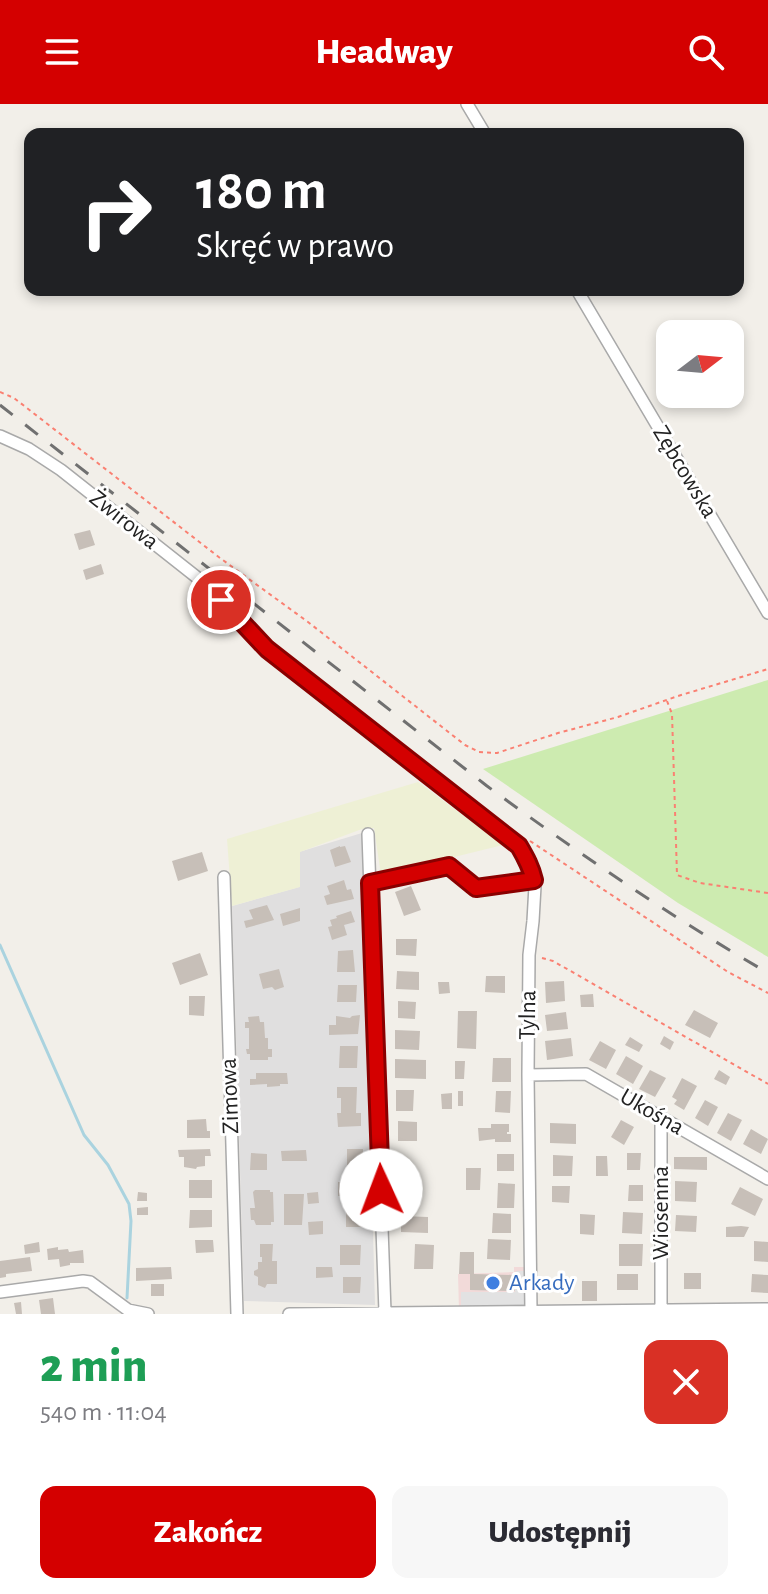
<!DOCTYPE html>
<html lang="pl">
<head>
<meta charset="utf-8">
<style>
	:root { --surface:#fff; --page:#f7f7f7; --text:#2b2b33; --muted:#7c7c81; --accent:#d40000 }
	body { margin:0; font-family:"Alegreya Sans",sans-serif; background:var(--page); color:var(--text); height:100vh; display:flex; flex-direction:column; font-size:30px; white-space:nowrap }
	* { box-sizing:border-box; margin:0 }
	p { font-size:26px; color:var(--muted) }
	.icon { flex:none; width:44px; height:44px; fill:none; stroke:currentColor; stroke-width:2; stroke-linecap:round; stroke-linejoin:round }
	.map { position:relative; height:1210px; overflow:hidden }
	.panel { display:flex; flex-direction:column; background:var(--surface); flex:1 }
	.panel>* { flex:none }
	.banner { position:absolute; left:24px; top:24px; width:720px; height:168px; border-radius:16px; box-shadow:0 4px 12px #0003; background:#202124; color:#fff; overflow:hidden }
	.needle { width:52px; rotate:74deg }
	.fabs { position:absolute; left:656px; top:216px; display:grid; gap:16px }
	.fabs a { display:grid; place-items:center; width:88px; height:88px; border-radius:16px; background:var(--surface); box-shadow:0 4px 12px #0003; font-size:40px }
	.pin { position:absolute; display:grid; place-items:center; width:68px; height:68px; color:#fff; margin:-34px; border:4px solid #fff; border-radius:50%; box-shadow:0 2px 8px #0007 }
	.me { position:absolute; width:88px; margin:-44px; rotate:358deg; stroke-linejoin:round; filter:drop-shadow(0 0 6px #0008) }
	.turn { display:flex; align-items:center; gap:28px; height:168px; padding:0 40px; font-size:36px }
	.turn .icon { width:104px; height:104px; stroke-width:2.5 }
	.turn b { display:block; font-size:56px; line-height:68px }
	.round { display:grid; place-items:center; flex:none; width:84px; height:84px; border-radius:16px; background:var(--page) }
	.summary { display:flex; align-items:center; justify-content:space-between; height:136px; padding:0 40px }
	h1 { font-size:48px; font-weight:800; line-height:60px; color:#1e9e55 }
	.action { display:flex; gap:16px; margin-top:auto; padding:16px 40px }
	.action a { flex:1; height:92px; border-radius:16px; background:var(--accent); color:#fff; font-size:32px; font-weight:800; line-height:92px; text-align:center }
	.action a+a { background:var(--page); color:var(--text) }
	header { display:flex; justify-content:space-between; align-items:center; height:104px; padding:0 40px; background:var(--accent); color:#fff; font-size:36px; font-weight:800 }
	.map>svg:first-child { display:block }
	.residential { fill:#e0dfdf }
	.commercial { fill:#f2dad9 }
	.farmland { fill:#eef0d5 }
	.grass { fill:#cdebb0 }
	.parking { fill:#e2e2e2 }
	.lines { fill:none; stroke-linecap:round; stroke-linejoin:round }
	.stream { stroke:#aad3df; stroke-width:3 }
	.building { fill:#c7bfb8 }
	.minor-casing { stroke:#a9a9a9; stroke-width:14 }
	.path { stroke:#fa8072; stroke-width:2; stroke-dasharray:4 4; stroke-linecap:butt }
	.minor { stroke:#fff; stroke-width:11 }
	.rail { stroke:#707070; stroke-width:3; stroke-dasharray:16 16; stroke-linecap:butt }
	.route-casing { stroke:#8a0000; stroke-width:20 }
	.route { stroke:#d40000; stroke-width:14 }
	.shop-dot { fill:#3f7fe0; stroke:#fff; stroke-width:3 }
	.labels { text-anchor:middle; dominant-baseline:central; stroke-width:6; stroke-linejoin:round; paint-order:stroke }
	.street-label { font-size:24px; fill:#222; stroke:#fff }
	.shop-label { font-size:24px; fill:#366cbe; stroke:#fff; text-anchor:start }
</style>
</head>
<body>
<header><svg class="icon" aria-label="menu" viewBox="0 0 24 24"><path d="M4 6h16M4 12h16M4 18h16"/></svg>Headway<svg class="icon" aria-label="search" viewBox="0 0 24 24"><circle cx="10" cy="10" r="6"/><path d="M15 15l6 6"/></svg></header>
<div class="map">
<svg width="768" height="1210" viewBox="0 0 768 1210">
	<rect width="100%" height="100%" fill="#f2efe9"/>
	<!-- residential -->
	<path class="residential" d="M 362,729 L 375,1201 L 244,1197 L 232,802 L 299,783 L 299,748 Z"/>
	<!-- commercial -->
	<path class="commercial" d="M 514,1163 L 529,1163 L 530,1205 L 459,1206 L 458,1170 L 514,1168 Z"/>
	<!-- farmland -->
	<path class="farmland" d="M 418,678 L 503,741 L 381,771 L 374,724 L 362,725 L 300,748 L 300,783 L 232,802 L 227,735 Z"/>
	<!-- grass -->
	<path class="grass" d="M 768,576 L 768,853 L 678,799 L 483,665 Z"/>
	<!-- parking -->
	<path class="parking" d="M 516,1167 L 529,1167 L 530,1205 L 461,1206 L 461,1188 L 515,1188 Z"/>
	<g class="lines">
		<!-- stream -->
		<path class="stream" d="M 0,841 L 84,1031 L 108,1061 L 129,1100 L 131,1117 L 127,1194"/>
	</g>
	<!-- building -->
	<path class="building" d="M 90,426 L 95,441 L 79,446 L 74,430 Z
		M 101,460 L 104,470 L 86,476 L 83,466 Z
		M 340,742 L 340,743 L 345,742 L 351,758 L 335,763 L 330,746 Z
		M 202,748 L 208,767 L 178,777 L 172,757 Z
		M 344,776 L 347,786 L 351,785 L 354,795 L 327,801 L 324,792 L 330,790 L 327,782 Z
		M 411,782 L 421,806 L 404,812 L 395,788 Z
		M 267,801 L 274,816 L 246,824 L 244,817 L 253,815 L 249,806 Z
		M 300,804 L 300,817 L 283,822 L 280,810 Z
		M 351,807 L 355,818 L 344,821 L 347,831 L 332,836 L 328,823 L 332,822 L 330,816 L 337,814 L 336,812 Z
		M 396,835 L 417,835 L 416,852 L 396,851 Z
		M 353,846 L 355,868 L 337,868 L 338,847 Z
		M 200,849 L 208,871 L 180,881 L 172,859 Z
		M 279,865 L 284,883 L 275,886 L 272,883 L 263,885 L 259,870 Z
		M 397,867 L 419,868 L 419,886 L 396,885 Z
		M 486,872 L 505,872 L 505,889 L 485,888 Z
		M 564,877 L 565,897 L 546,899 L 545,878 Z
		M 438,878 L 449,878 L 450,889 L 439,890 Z
		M 338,881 L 357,881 L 356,898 L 337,898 Z
		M 593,890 L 594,903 L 581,903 L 580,891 Z
		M 189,892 L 205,892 L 204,912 L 189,911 Z
		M 398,897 L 416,898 L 415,915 L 398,914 Z
		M 694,906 L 718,919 L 710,934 L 685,921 Z
		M 458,907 L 477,907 L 476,945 L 457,944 Z
		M 566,908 L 568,925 L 547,927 L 545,911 Z
		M 360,911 L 358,930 L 329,931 L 329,921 L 336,921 L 336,912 L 350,914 L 352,912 Z
		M 259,912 L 260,918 L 264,918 L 265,934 L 268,934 L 268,945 L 272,945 L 272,953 L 268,953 L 268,956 L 250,956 L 250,950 L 247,950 L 246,945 L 249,945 L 249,924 L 245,924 L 245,918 L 249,918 L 248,913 Z
		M 395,926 L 420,927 L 419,946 L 395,945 Z
		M 664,932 L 674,938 L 670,946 L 660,940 Z
		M 630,933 L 643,941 L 639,948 L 625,941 Z
		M 571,934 L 573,952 L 547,956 L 545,937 Z
		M 600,937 L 616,946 L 606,965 L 589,956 Z
		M 340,942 L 358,942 L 357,964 L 339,964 Z
		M 626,952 L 643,962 L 633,980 L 616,970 Z
		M 493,954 L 511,954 L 511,978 L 492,978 Z
		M 395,955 L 426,956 L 426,975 L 395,974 Z
		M 455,957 L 465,957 L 464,975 L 455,975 Z
		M 650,966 L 666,974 L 655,993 L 639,985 Z
		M 719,966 L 730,973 L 726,981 L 714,975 Z
		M 256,969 L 287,969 L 288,980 L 280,980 L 280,982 L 267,983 L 267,980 L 250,981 L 250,975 L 256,975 Z
		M 682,974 L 697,982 L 684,1006 L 674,1000 L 677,996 L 672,993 Z
		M 337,983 L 357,983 L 356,1009 L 361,1009 L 361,1022 L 338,1023 L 337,1009 L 341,1009 L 341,994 L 337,994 Z
		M 396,986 L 414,986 L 413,1007 L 396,1007 Z
		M 458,987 L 463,987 L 463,1002 L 458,1002 Z
		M 496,987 L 511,987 L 510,1009 L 495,1008 Z
		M 452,989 L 452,1005 L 442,1005 L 441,990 Z
		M 705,996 L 718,1003 L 708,1022 L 695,1014 Z
		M 728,1009 L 742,1016 L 731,1037 L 717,1029 Z
		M 206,1015 L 207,1027 L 210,1027 L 210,1034 L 187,1034 L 187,1016 Z
		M 621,1016 L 634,1023 L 624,1041 L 611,1033 Z
		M 398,1017 L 417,1018 L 417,1037 L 398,1037 Z
		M 550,1019 L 576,1020 L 576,1040 L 550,1039 Z
		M 491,1020 L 509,1020 L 509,1028 L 507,1028 L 507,1030 L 511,1030 L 511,1038 L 495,1038 L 495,1035 L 479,1037 L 478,1024 L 491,1024 Z
		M 751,1025 L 768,1035 L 761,1050 L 743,1040 Z
		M 210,1045 L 211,1052 L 205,1052 L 205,1062 L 197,1063 L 196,1065 L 184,1063 L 184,1053 L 179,1053 L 178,1046 Z
		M 347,1045 L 363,1045 L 363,1062 L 347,1061 Z
		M 306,1046 L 307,1057 L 282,1057 L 281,1047 Z
		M 251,1049 L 267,1050 L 267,1066 L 250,1066 Z
		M 627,1049 L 641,1049 L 640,1066 L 627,1066 Z
		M 497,1050 L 514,1050 L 514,1067 L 497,1067 Z
		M 553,1051 L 573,1052 L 572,1072 L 553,1072 Z
		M 596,1052 L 607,1052 L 608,1072 L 596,1072 Z
		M 674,1053 L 707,1053 L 707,1066 L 674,1065 Z
		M 466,1064 L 481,1064 L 480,1086 L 466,1086 Z
		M 189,1076 L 212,1076 L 212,1094 L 189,1094 Z
		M 399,1077 L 413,1078 L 412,1100 L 398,1100 Z
		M 675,1077 L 697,1078 L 696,1098 L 675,1097 Z
		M 338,1078 L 362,1078 L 361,1092 L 338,1092 Z
		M 498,1079 L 515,1080 L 514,1104 L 497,1104 Z
		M 629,1081 L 643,1081 L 643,1097 L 628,1097 Z
		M 552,1082 L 570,1082 L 569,1099 L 552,1098 Z
		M 740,1083 L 763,1095 L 755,1112 L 731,1100 Z
		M 255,1086 L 270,1086 L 270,1088 L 273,1088 L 274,1118 L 271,1118 L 271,1121 L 256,1121 L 254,1116 L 251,1116 L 250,1104 L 255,1104 L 253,1088 Z
		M 138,1088 L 147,1089 L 147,1097 L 137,1097 Z
		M 318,1088 L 319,1099 L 308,1100 L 307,1089 Z
		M 284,1090 L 304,1090 L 302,1121 L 284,1121 Z
		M 148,1103 L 148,1111 L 137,1111 L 137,1104 Z
		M 190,1106 L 212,1106 L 212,1123 L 189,1124 Z
		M 346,1106 L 364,1106 L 363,1123 L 346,1123 Z
		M 623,1108 L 643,1109 L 642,1130 L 622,1129 Z
		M 493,1109 L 511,1110 L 511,1129 L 492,1129 Z
		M 580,1110 L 595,1111 L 594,1131 L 580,1130 Z
		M 676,1111 L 697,1112 L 696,1128 L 675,1127 Z
		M 401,1112 L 428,1113 L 428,1129 L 401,1128 Z
		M 323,1117 L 323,1130 L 309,1131 L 308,1118 Z
		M 726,1123 L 741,1122 L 749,1123 L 744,1133 L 726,1133 Z
		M 488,1135 L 511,1136 L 510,1156 L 487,1155 Z
		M 195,1136 L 213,1136 L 214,1148 L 196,1149 Z
		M 754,1137 L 768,1138 L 768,1158 L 754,1157 Z
		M 39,1138 L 40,1148 L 25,1150 L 24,1141 Z
		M 260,1140 L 273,1140 L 272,1157 L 277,1157 L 277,1180 L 267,1180 L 265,1184 L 258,1181 L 258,1173 L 254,1171 L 254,1167 L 258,1165 L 258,1158 L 262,1158 L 262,1153 L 260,1153 Z
		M 415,1140 L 434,1141 L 433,1165 L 414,1165 Z
		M 619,1140 L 643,1140 L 642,1162 L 619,1162 Z
		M 340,1141 L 361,1141 L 360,1161 L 340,1161 Z
		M 58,1143 L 58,1146 L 68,1145 L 69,1148 L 83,1146 L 84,1159 L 70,1159 L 70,1161 L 60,1163 L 59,1155 L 48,1156 L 47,1145 Z
		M 460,1148 L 474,1148 L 474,1170 L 515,1171 L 515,1187 L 470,1186 L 470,1170 L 459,1170 Z
		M 30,1153 L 32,1167 L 6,1170 L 6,1173 L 0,1174 L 0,1157 Z
		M 171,1163 L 172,1175 L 136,1177 L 136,1164 Z
		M 316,1163 L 332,1163 L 333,1173 L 316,1174 Z
		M 684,1169 L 701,1169 L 701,1185 L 684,1185 Z
		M 617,1170 L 638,1170 L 638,1186 L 617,1186 Z
		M 752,1170 L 768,1171 L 768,1189 L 751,1188 Z
		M 343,1173 L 361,1173 L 360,1189 L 343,1189 Z
		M 582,1177 L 597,1177 L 597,1197 L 582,1197 Z
		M 151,1180 L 164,1180 L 164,1192 L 151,1192 Z
		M 53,1194 L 55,1210 L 41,1210 L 39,1196 Z
		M 21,1198 L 22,1210 L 16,1210 L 14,1199 Z"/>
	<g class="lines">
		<!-- minor casing -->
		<g class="minor-casing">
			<path id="minor" d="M 467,0 L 485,30
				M 577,186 L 768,509
				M 0,332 L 29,345 L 61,366 L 199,475 L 221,496 L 267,545 L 519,742 L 530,760 L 535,782 L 533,817 L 529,851 L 528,971 L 531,1206
				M 368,730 L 385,1208
				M 224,773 L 237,1210
				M 370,779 L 449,762 L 476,784 L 534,776
				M 528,971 L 586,970 L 768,1075
				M 661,1013 L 661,1205
				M 0,1188 L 83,1177 L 90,1178 L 128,1206 L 148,1210
				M 289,1210 L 768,1205"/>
		</g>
		<!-- path -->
		<path class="path" d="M 0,288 L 14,294 L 220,454 L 308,518 L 465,641 L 479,648 L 497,649 L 558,629 L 618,613 L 678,592 L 768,565
			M 667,597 L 672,610 L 677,771 L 700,779 L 768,789
			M 530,737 L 728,868 L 768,889
			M 542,854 L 553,857 L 768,980"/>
		<!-- minor -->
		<use href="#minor" class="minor"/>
		<!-- rail -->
		<path class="rail" d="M 0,301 L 487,682 C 578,749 670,812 768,869"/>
	</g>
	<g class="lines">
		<!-- route casing -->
		<g class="route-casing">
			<path id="route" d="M 221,496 L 267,545 L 519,742 C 526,754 531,763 534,776 L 476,784 L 449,762 L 370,779 L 381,1086"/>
		</g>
		<!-- route -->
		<use href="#route" class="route"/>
	</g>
	<!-- markers -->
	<circle class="shop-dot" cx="493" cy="1179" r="8"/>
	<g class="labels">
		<!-- street labels -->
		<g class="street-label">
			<text transform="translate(685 368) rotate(59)">Zębcowska</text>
			<text transform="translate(124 416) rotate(38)">Żwirowa</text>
			<text transform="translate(528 911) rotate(-89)">Tylna</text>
			<text transform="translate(230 992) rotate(-92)">Zimowa</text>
			<text transform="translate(652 1008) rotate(30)">Ukośna</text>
			<text transform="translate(661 1109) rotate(-90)">Wiosenna</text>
		</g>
		<!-- shop labels -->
		<g class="shop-label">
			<text x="509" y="1179">Arkady</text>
		</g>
	</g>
</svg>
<div class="fabs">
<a><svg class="needle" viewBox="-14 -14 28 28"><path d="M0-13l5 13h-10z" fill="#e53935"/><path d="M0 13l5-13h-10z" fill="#7c7c81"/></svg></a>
</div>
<div class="pin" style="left:221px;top:496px;background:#d93025"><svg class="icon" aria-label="arrive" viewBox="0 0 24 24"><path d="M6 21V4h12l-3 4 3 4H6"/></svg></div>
<svg class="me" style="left:381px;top:1086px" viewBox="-20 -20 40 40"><circle r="19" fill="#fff"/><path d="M0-13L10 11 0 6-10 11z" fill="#d40000"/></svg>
<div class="banner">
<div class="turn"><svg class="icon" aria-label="right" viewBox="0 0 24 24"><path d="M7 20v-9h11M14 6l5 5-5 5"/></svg><div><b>180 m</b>Skręć w prawo</div></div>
</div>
</div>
<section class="panel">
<div class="summary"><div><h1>2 min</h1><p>540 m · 11:04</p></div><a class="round" style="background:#d93025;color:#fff"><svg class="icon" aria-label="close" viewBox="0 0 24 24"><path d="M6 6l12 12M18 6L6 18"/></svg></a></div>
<div class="action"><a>Zakończ</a><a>Udostępnij</a></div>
</section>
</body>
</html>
